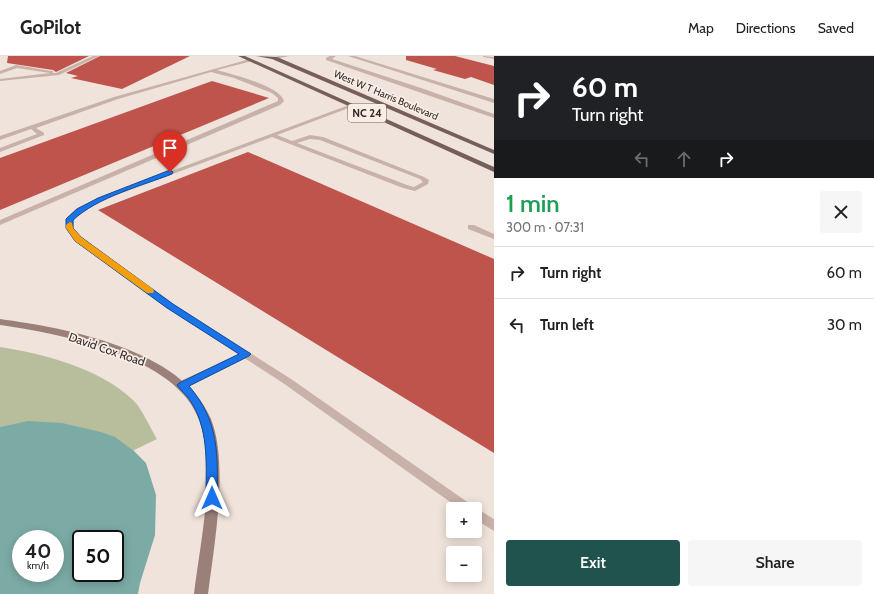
<!DOCTYPE html>
<html lang="en">
<head>
<meta charset="utf-8">
<style>
	:root { --surface:#fff; --page:#f6f6f6; --text:#202124; --muted:#757577; --line:#e0e0e0; --accent:#20534e }
	body { margin:0; font-family:Cabin,sans-serif; background:var(--page); color:var(--text); height:100vh; display:flex; flex-direction:column; font-size:15px; white-space:nowrap }
	* { box-sizing:border-box; margin:0 }
	p { font-size:13px; color:var(--muted) }
	.icon { flex:none; width:22px; height:22px; fill:none; stroke:currentColor; stroke-width:2; stroke-linecap:round; stroke-linejoin:round }
	.map { position:relative; flex:1; overflow:hidden }
	.sheet { display:flex; flex-direction:column; background:var(--surface); width:380px }
	.sheet>* { flex:none }
	.top-card { background:#202124; color:#fff; overflow:hidden }
	.buttons { position:absolute; left:446px; top:446px; display:grid; gap:8px }
	.buttons a { display:grid; place-items:center; width:36px; height:36px; border-radius:4px; background:var(--surface); box-shadow:0 2px 10px #0003; font-size:20px }
	.speed { position:absolute; left:12px; top:474px; display:flex; gap:8px; font-size:20px; font-weight:700; text-align:center }
	.speed>* { display:grid; place-content:center; width:52px; height:52px; border-radius:50%; background:var(--surface); box-shadow:0 2px 10px #0003; line-height:1 }
	.speed small { font-size:10px; font-weight:400 }
	.speed .limit { border:2px solid #111; border-radius:6px; background:#fff; color:#111 }
	.pin { position:absolute; display:grid; place-items:center; width:34px; height:34px; color:#fff; margin:-41px -17px; border-radius:50% 50% 50% 0; rotate:-45deg; box-shadow:0 0 4px #0007 }
	.pin .icon { rotate:45deg }
	.me { position:absolute; width:44px; margin:-22px; rotate:0deg; stroke-linejoin:round; filter:drop-shadow(0 0 3px #0008) }
	.turn { display:flex; align-items:center; gap:14px; height:84px; padding:0 12px; font-size:18px }
	.turn .icon { width:52px; height:52px; stroke-width:2.5 }
	.turn b { display:block; font-size:28px; line-height:34px }
	.lanes { display:flex; align-items:center; height:38px; padding:0 12px; background:#0003; justify-content:center; gap:20px; direction:ltr }
	.lanes .off { opacity:.35 }
	.round { display:grid; place-items:center; flex:none; width:42px; height:42px; border-radius:4px; background:var(--page) }
	.overview { display:flex; align-items:center; justify-content:space-between; height:68px; padding:0 12px }
	h1 { font-size:24px; font-weight:600; line-height:30px; color:#1e9e55 }
	.button { display:flex; gap:8px; margin-top:auto; padding:8px 12px }
	.button a { flex:1; height:46px; border-radius:4px; background:var(--accent); color:#fff; font-size:16px; font-weight:600; line-height:46px; text-align:center }
	.button a+a { background:var(--page); color:var(--text) }
	ul { padding:0; list-style:none }
	li { display:flex; align-items:center; gap:12px; height:52px; padding:0 12px; border-top:1px solid var(--line) }
	li div { flex:1 }
	li b { display:block; font-size:15px }
	li em { font-style:normal }
	header { display:flex; align-items:center; gap:24px; box-sizing:border-box; height:56px; padding:0 20px; background:var(--surface); border-bottom:1px solid var(--line) }
	header strong { font-size:19px }
	nav { display:flex; gap:22px; margin-inline-start:auto; font-size:14px }
	main { display:flex; flex:1; min-height:0 }
	.map>svg:first-child { display:block }
	.green { fill:#b8be9c }
	.water { fill:#7caba5; fill-rule:evenodd }
	.building { fill:#be544b }
	.lines { fill:none; stroke-linecap:round; stroke-linejoin:round }
	.service { fill:#c7b1a8; fill-rule:evenodd }
	.minor { fill:#c7b1a8; fill-rule:evenodd }
	.secondary { fill:#9b807a; fill-rule:evenodd }
	.primary { fill:#765e5a; fill-rule:evenodd }
	.route { fill:#1a73e8; stroke:#114b97 }
	.slow { fill:#f59e0b }
	.labels { text-anchor:middle; dominant-baseline:central; stroke-width:3.5; stroke-linejoin:round; paint-order:stroke }
	.far-street-label { font-size:10px; fill:#352a28; stroke:#f8eee7 }
	.shield { fill:#f8eee7; stroke:#706561; stroke-width:1 }
	.shield-label { font-size:11px; font-weight:bold; fill:#352a28 }
	.street-label { font-size:12px; fill:#352a28; stroke:#f8eee7 }
</style>
</head>
<body>
<header>
<strong>GoPilot</strong>
<nav><a>Map</a><a>Directions</a><a>Saved</a></nav>
</header>
<main>
<div class="map">
<svg width="494" height="538" viewBox="0 0 494 538">
	<rect width="100%" height="100%" fill="#f0e3db"/>
	<!-- green -->
	<path class="green" d="M 0,291 C 45,298 99,312 133,344 C 141,351 151,373 157,383 L 0,459 Z"/>
	<!-- water -->
	<path class="water" d="M 28,365 L 62,367 L 101,376 L 115,381 L 134,395 L 146,407 L 156,439 L 155,479 L 140,527 L 138,538 L 0,538 L 0,371 ZM 21,483 L 55,483 L 55,517 L 21,517 ZM 81,483 L 115,483 L 115,517 L 81,517 Z"/>
	<!-- building -->
	<path class="building" d="M 8,0 L 89,0 L 56,16 L 53,14 L 7,7 Z
		M 100,0 L 190,0 L 122,33 L 71,22 L 78,20 L 66,17 Z
		M 406,0 L 455,0 L 494,10 L 494,29 L 471,21 L 465,23 L 433,14 L 437,13 L 406,4 Z
		M 212,25 L 269,42 L 0,154 L 0,102 Z
		M 248,96 L 494,203 L 494,397 L 98,154 Z"/>
	<g class="lines">
		<!-- service -->
		<path class="service" d="M 93,0 L 99,0 L 59,19 L 0,25 L 0,23 L 50,17 L 17,12 L 0,18 L 0,15 L 16,9 L 51,15 L 53,15 L 53,17 L 56,17 Z
			M 289,0 L 275,3 L 273,2 L 279,0 Z
			M 330,0 L 336,0 L 332,3 L 421,32 L 494,58 L 494,62 L 326,4 L 326,2 Z
			M 348,0 L 355,0 L 494,43 L 494,47 Z
			M 483,0 L 494,1 L 494,3 L 483,1 Z
			M 250,3 L 252,5 L 217,14 C 231,18 280,30 284,45 L 280,49 L 0,169 L 0,164 L 278,45 L 278,42 L 272,37 L 234,22 L 211,16 L 118,43 L 36,72 L 44,77 L 44,79 L 0,96 L 0,92 L 37,78 L 31,73 L 0,84 L 0,80 L 114,41 Z
			M 349,49 L 354,50 L 277,79 L 292,85 L 310,79 L 323,81 L 424,121 L 429,124 L 428,128 L 415,135 L 403,132 L 272,81 L 103,144 L 83,156 L 74,164 L 74,173 L 81,181 L 173,248 L 291,323 L 473,450 L 475,452 L 479,454 L 494,463 L 494,475 L 475,463 L 475,453 L 460,453 L 283,327 L 167,252 L 75,185 L 66,173 L 67,161 L 77,152 L 99,142 ZM 310,83 L 320,84 L 420,123 L 423,126 L 414,131 L 407,129 L 297,87 Z
			M 468,169 L 474,169 L 494,178 L 494,183 L 468,173 Z"/>
		<!-- minor -->
		<path class="minor" d="M 246,295 L 250,296 L 251,298 L 250,300 L 186,332 L 178,332 L 176,329 L 178,326 Z"/>
		<!-- secondary -->
		<path class="secondary" d="M 0,263 C 66,272 182,293 211,363 C 229,408 214,490 208,538 L 194,538 C 200,487 217,413 199,364 C 177,300 58,277 0,269 Z"/>
		<!-- primary -->
		<path class="primary" d="M 238,0 L 245,0 L 494,111 L 494,116 Z
			M 256,0 L 277,1 L 494,94 L 494,98 L 272,3 Z"/>
	</g>
	<!-- route -->
	<path class="route" d="M 170,114 L 173,116 L 172,118 C 141,130 98,141 73,164 L 73,172 L 81,181 L 173,248 L 251,298 L 249,300 L 189,330 C 219,365 218,398 217,442 L 216,446 L 212,447 L 207,446 L 206,442 C 206,411 209,377 193,349 C 189,341 182,336 177,329 L 179,327 L 239,298 L 167,252 L 75,185 L 66,172 L 66,163 L 77,153 L 98,142 Z"/>
	<!-- slow -->
	<path class="slow" d="M 70,166 L 72,167 L 73,172 L 81,181 L 153,233 L 154,235 L 153,237 L 147,237 L 75,185 L 66,172 L 66,169 Z"/>
	<g class="labels">
		<!-- far-street labels -->
		<g class="far-street-label">
			<text transform="translate(386 39) rotate(23)">West W T Harris Boulevard</text>
		</g>
		<!-- shield labels -->
		<rect class="shield" x="348" y="48" width="38" height="18" rx="3"/>
		<g class="shield-label">
			<text x="367" y="57">NC 24</text>
		</g>
		<!-- street labels -->
		<g class="street-label">
			<text transform="translate(107 293) rotate(19)">David Cox Road</text>
		</g>
	</g>
</svg>
<div class="buttons">
<a>+</a>
<a>−</a>
</div>
<div class="speed"><div>40<small>km/h</small></div><div class="limit">50</div></div>
<div class="pin" style="left:170px;top:116px;background:#d93025"><svg class="icon" aria-label="arrive" viewBox="0 0 24 24"><path d="M6 21V4h12l-3 4 3 4H6"/></svg></div>
<svg class="me" style="left:212px;top:442px" viewBox="-20 -20 40 40"><path d="M0-17L14 15 0 8-14 15z" fill="#1a73e8" stroke="#fff" stroke-width="4"/></svg>
</div>
<section class="sheet">
<div class="top-card">
<div class="turn"><svg class="icon" aria-label="right" viewBox="0 0 24 24"><path d="M7 20v-9h11M14 6l5 5-5 5"/></svg><div><b>60 m</b>Turn right</div></div>
<div class="lanes"><svg class="icon off" aria-label="left" viewBox="0 0 24 24"><path d="M17 20v-9H6M10 6l-5 5 5 5"/></svg><svg class="icon off" aria-label="ahead" viewBox="0 0 24 24"><path d="M12 20V5M6 11l6-6 6 6"/></svg><svg class="icon" aria-label="right" viewBox="0 0 24 24"><path d="M7 20v-9h11M14 6l5 5-5 5"/></svg></div>
</div>
<div class="overview"><div><h1>1 min</h1><p>300 m · 07:31</p></div><a class="round"><svg class="icon" aria-label="close" viewBox="0 0 24 24"><path d="M6 6l12 12M18 6L6 18"/></svg></a></div>
<ul>
<li><svg class="icon" aria-label="right" viewBox="0 0 24 24"><path d="M7 20v-9h11M14 6l5 5-5 5"/></svg><div><b>Turn right</b></div><em>60 m</em></li>
<li><svg class="icon" aria-label="left" viewBox="0 0 24 24"><path d="M17 20v-9H6M10 6l-5 5 5 5"/></svg><div><b>Turn left</b></div><em>30 m</em></li>
</ul>
<div class="button"><a>Exit</a><a>Share</a></div>
</section>
</main>
</body>
</html>
